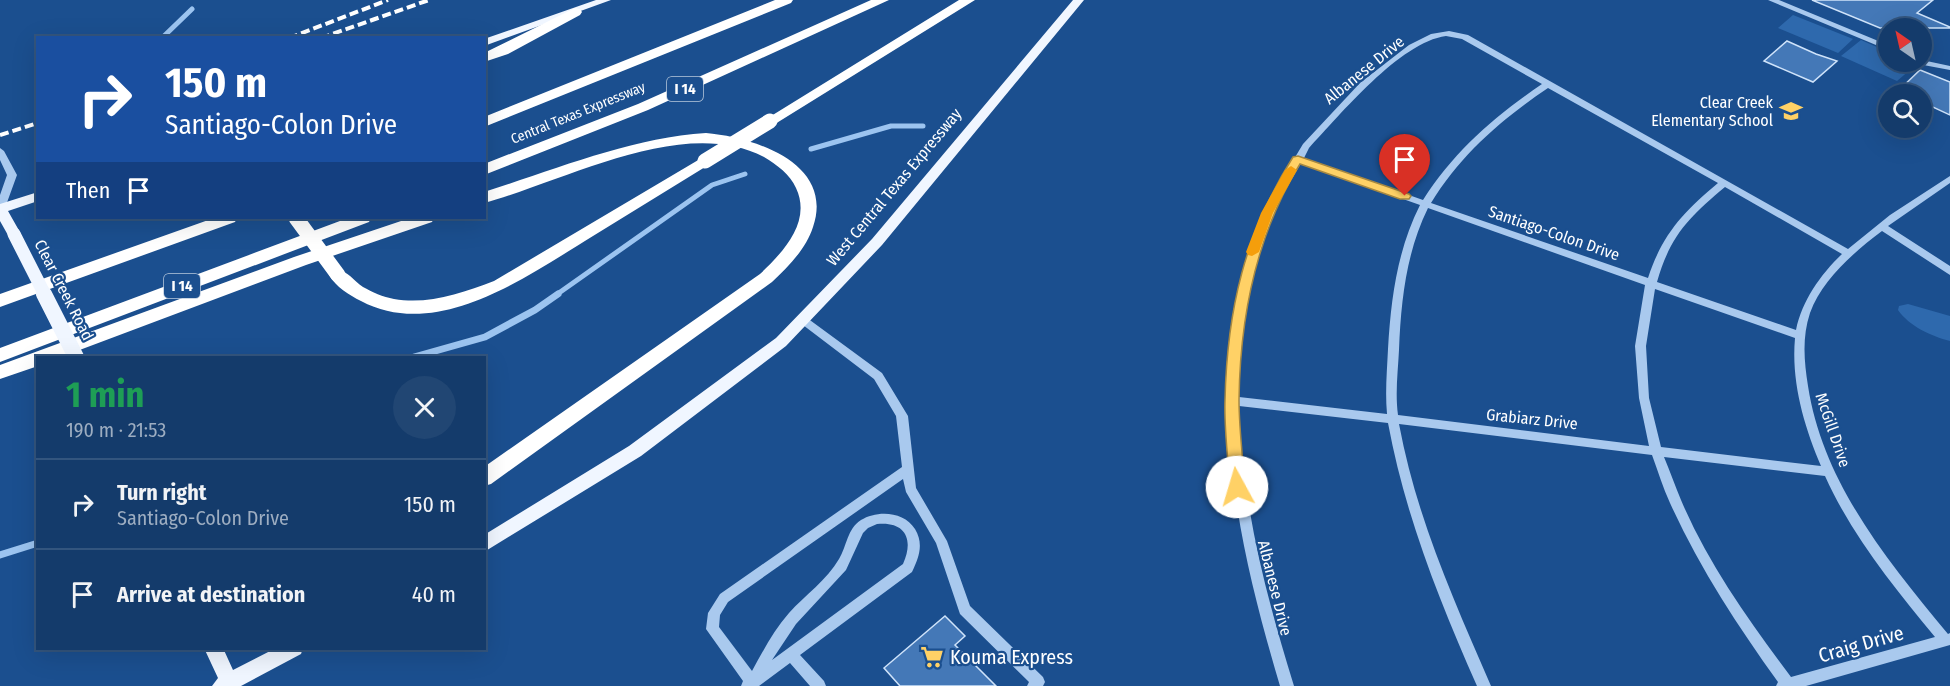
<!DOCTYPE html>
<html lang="en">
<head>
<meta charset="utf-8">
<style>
	:root { --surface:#143b6b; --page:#214673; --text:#f1f3f6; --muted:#9dadc1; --line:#33557e }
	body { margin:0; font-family:"Fira Sans Condensed",sans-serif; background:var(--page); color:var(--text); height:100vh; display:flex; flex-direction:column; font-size:22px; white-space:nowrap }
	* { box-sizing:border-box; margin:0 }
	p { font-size:20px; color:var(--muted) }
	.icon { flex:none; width:33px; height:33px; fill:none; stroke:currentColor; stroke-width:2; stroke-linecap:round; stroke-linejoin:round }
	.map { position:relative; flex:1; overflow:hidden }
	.details { position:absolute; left:36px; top:356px; width:450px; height:294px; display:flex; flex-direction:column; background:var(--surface); border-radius:0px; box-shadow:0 6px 24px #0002,0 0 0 2px var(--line) }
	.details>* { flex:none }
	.hud { position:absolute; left:36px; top:36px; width:450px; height:183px; border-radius:0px; box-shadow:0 6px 24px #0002,0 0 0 2px var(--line); background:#1a4fa0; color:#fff; overflow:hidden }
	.needle { width:39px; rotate:326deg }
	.tools { position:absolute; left:1878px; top:18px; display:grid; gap:12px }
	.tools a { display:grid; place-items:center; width:54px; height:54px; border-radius:50%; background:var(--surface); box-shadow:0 6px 24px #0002,0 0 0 2px var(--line); font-size:30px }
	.pin { position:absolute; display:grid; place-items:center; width:51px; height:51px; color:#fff; margin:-62px -26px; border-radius:50% 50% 50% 0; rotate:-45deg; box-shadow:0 0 6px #0007 }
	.pin .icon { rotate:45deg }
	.me { position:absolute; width:66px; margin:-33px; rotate:354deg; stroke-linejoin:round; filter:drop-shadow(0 0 4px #0008) }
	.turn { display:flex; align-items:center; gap:21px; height:126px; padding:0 30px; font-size:27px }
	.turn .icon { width:78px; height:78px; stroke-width:2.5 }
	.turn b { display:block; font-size:42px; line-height:51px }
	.then { display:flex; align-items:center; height:57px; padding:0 30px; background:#0003; gap:12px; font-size:22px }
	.round { display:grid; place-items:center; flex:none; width:63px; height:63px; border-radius:32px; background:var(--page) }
	.overview { display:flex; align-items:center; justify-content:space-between; height:102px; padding:0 30px }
	h1 { font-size:36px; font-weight:700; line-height:45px; color:#1e9e55 }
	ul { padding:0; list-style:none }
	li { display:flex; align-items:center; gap:18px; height:90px; padding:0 30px; border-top:2px solid var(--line) }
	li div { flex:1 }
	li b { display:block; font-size:22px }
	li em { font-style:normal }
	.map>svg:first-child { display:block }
	.green { fill:#2e69ad }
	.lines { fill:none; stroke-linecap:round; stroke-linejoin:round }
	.stream-far1 { stroke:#9cc4f0; stroke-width:5 }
	.stream { stroke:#9cc4f0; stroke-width:7 }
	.building { fill:#4478b7; stroke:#cfe3fa; stroke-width:1.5 }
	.minor { fill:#a9c9ee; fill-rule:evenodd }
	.major { fill:#f0f6ff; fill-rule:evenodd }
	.highway { fill:#fff; fill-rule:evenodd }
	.rail { stroke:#fff; stroke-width:4; stroke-dasharray:9 4; stroke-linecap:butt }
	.major-bridge-far1 { stroke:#f0f6ff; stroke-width:13 }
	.major-bridge { stroke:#f0f6ff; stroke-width:16 }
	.highway-bridge { stroke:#fff; stroke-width:15 }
	.route { fill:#ffd166; stroke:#a68842; stroke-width:1.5 }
	.slow { fill:#f59e0b }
	.labels { text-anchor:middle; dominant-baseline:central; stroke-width:4.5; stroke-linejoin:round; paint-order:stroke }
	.far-street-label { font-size:14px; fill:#fff; stroke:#1b4f8f }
	.shield { fill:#1b4f8f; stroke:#bbcadd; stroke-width:1.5 }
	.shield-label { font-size:15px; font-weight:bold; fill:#fff }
	.street-label { font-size:16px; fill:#fff; stroke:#1b4f8f }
	.poi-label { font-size:16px; fill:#fff; stroke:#1b4f8f; text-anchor:end }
	.near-street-label { font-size:20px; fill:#fff; stroke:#1b4f8f }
	.near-poi-label { font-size:20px; fill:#fff; stroke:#1b4f8f; text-anchor:start }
</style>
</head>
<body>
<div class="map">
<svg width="1950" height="686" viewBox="0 0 1950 686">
	<rect width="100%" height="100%" fill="#1b4f8f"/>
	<!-- green -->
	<path class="green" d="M 1793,15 L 1853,39 L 1838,53 L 1778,28 Z
		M 1861,40 L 1888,52 L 1888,62 L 1911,62 L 1917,64 L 1897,81 L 1841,56 Z
		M 1908,304 L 1950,316 L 1950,341 C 1931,336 1909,326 1898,310 L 1899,306 Z"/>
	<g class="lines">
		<!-- stream-far1 -->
		<path class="stream-far1" d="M 162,38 L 192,9
			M 811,149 L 891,126 L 923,126
			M 556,295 L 712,185 L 745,174"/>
		<!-- stream -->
		<path class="stream" d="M 414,357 L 485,337 L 535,310 L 558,294
			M 0,555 L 38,543"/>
	</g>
	<!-- building -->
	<path class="building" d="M 1812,0 L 1933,0 L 1917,13 L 1950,27 L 1950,28 L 1880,28 Z
		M 1787,41 L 1816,54 L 1837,61 L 1813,82 L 1764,61 Z
		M 1920,70 L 1950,82 L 1950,115 L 1922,102 L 1922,94 L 1895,94 Z
		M 945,616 L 965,636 L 955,645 L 996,686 L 900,686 L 884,668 Z"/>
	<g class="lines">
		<!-- minor -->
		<path class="minor" d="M 1768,0 L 1779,0 L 1888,45 L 1888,50 Z
			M 1449,31 L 1468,35 L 1848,249 L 1890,215 L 1950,176 L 1950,183 L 1888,226 L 1950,266 L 1950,275 L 1882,231 C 1854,252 1822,280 1810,313 C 1802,337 1804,361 1808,386 C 1823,483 1887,560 1948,634 L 1950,633 L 1950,645 L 1806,686 L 1776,686 L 1778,682 C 1737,625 1699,567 1670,503 C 1663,488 1658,471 1652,455 L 1399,424 C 1417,519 1453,598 1491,686 L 1477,686 C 1439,600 1405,515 1388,423 L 1239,406 C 1242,504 1265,592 1294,686 L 1280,686 C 1252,591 1230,504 1228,404 L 1227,401 L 1228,398 L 1228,368 L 1238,290 L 1262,215 L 1294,159 L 1303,144 L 1360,83 L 1409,45 L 1431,34 ZM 1446,36 L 1462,39 L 1542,84 C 1495,116 1454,151 1423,200 L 1304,158 L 1309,148 C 1340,115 1400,42 1446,36 ZM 1548,88 L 1718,183 C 1683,212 1662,235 1648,278 L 1431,203 C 1461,154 1502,119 1548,88 ZM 1301,163 L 1420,205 C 1397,251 1391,299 1388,349 C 1387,371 1385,392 1387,414 L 1239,397 L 1238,368 L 1248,290 L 1271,215 ZM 1725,187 L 1842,254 C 1820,275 1802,301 1796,330 L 1657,282 C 1670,236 1689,217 1725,187 ZM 1428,208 L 1645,285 L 1635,346 L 1639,398 L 1649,446 L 1398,415 C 1395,393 1398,371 1399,350 C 1401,301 1406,253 1428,208 ZM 1655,289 L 1795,338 C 1791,382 1804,426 1821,466 L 1661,447 L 1649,398 L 1646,346 ZM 1664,457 L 1825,476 C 1852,536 1894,587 1935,637 L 1791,677 C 1750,622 1708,564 1681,500 C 1675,486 1670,471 1664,457 Z
			M 1922,60 L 1950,66 L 1950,70 L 1918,64 L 1917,62 L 1922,62 Z
			M 0,148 L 4,151 L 17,175 L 5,208 L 0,211 L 0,195 L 7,175 L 0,160 Z
			M 803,315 L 882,373 L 908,416 L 916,488 L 947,541 L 970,606 L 1043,677 L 1045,682 L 1043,686 L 1027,686 L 1029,682 L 960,614 L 936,543 L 906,492 L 903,479 L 728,602 L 720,615 L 719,627 L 752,671 C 763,651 774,630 789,613 C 805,595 827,580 839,559 C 847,546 847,529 861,520 C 877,510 904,511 915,529 C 924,544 919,557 912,572 L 800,655 L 824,681 L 826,686 L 810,686 L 790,663 L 759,686 L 741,686 L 743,681 L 706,629 L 708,613 L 720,594 L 902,467 L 896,416 L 874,379 L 799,322 L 798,319 L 799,316 ZM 877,524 C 906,521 914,540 903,564 L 772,660 L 796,624 L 846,570 L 863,533 L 868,528 Z"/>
		<!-- major -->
		<path class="major" d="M 596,0 L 611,0 L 484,46 L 484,39 Z
			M 1073,0 L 1084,0 L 882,245 L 786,346 L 641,456 L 484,552 L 484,535 L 629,446 L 776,338 L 872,239 Z
			M 38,192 L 38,201 L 8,211 L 21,234 L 19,237 L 9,237 L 0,221 L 0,204 Z
			M 204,648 L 223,648 L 233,670 L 276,648 L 303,648 L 301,654 L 241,686 L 212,686 L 218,678 Z"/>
		<!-- highway -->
		<path class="highway" d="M 775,0 L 793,0 L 791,3 L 484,127 L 484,117 Z
			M 871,0 L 889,0 L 648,110 L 484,175 L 484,164 L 638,104 Z
			M 959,0 L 975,0 L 775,124 L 770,126 L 763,121 Z
			M 575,8 L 580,9 L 582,12 L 580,15 L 508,54 L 484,62 L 484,53 Z
			M 706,133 C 753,137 835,163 813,227 C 806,249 788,267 772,282 L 491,484 L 484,486 L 484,467 L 760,274 C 783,252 812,222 796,188 C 790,174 777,165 764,157 C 683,115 566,181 484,203 L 484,192 C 557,169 630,138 706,133 Z
			M 705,156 L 710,158 L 713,161 L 710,164 C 671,188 632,212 593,236 C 529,275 438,342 361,301 C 349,295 336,287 329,275 L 332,271 C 346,267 352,280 363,287 C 372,292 383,297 394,299 C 428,305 462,293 494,281 Z
			M 214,218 L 237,218 L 235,222 L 0,307 L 0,294 Z
			M 348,218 L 371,218 L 369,222 L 0,362 L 0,348 Z
			M 410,218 L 434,218 L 432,222 L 306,265 L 61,357 L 38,357 L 38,366 L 0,379 L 0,365 L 294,257 Z"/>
		<!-- rail -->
		<path class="rail" d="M 289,38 L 388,0
			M 321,38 L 429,0
			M 0,135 L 38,123"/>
		<!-- major-bridge-far1 -->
		<path class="major-bridge-far1" d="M 14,234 L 45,295"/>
		<!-- major-bridge -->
		<path class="major-bridge" d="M 44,294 L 76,357"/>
		<!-- highway-bridge -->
		<path class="highway-bridge" d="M 705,161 L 770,121
			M 296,218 L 338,275"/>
	</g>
	<!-- route -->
	<path class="route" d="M 1298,156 L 1409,194 L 1411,196 L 1409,199 L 1400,199 L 1300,164 C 1256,235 1240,317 1239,400 C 1239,429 1243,459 1245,487 L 1243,492 L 1237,494 L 1232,492 L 1230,487 C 1228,458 1224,429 1225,400 C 1227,310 1245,233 1293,157 Z"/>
	<!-- slow -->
	<path class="slow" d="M 1291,166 L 1297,170 L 1273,213 L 1259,252 L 1252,256 L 1248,255 L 1246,252 L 1261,213 L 1285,170 Z"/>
	<!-- icons -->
	<defs>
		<g id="school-bare" transform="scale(1.8)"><path d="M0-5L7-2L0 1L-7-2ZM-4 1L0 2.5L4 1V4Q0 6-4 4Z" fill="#ffd166" stroke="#1b4f8f" stroke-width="2.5" paint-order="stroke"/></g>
		<g id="supermarket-bare" transform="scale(1.8)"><path d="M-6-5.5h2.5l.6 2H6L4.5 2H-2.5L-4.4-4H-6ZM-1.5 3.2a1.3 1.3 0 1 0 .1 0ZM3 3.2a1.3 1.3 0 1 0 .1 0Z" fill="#ffd166" stroke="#1b4f8f" stroke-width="2.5" paint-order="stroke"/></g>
	</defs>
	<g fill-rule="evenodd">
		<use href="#school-bare" x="1791" y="111"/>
		<use href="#supermarket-bare" x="932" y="657"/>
	</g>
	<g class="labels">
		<!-- far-street labels -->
		<g class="far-street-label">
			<text transform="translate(578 113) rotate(-22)">Central Texas Expressway</text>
		</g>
		<!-- shield labels -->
		<g class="shield">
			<rect x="667" y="77" width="36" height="24" rx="4.5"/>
			<rect x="164" y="274" width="36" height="24" rx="4.5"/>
		</g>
		<g class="shield-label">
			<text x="685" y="89">I 14</text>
			<text x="182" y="286">I 14</text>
		</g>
		<!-- street labels -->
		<g class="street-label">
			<text transform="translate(1364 70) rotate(-39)">Albanese Drive</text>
			<text transform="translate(894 187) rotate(-50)">West Central Texas Expressway</text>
			<text transform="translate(1554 233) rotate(19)">Santiago-Colon Drive</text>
			<text transform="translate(64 290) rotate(63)">Clear Creek Road</text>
			<text transform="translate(1532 419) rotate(6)">Grabiarz Drive</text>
			<text transform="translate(1833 430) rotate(71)">McGill Drive</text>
			<text transform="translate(1275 588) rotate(76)">Albanese Drive</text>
		</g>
		<!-- poi labels -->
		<g class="poi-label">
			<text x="1773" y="102">Clear Creek<tspan x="1773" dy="18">Elementary School</tspan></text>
		</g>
		<!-- near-street labels -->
		<g class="near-street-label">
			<text transform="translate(1861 644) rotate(-16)">Craig Drive</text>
		</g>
		<!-- near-poi labels -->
		<g class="near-poi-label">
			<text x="950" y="657">Kouma Express</text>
		</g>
	</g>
</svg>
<div class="tools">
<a><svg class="needle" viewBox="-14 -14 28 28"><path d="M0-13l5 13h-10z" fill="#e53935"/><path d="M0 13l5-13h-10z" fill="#9dadc1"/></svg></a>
<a><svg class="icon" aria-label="search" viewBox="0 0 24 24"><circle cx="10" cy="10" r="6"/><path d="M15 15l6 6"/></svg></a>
</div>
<div class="pin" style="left:1405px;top:196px;background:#d93025"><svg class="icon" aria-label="arrive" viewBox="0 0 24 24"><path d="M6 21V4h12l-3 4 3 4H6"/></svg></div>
<svg class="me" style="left:1237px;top:487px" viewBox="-20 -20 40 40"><circle r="19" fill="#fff"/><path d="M0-13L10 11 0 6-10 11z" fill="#ffd166"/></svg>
<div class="hud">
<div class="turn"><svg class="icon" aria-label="right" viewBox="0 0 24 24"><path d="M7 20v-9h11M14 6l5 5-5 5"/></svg><div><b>150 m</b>Santiago-Colon Drive</div></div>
<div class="then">Then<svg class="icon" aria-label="arrive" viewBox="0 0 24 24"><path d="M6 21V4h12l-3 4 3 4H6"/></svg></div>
</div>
<section class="details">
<div class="overview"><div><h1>1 min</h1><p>190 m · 21:53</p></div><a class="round"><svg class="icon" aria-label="close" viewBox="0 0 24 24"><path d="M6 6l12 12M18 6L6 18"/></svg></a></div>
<ul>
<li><svg class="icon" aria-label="right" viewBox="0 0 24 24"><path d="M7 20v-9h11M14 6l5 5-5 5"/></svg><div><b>Turn right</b><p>Santiago-Colon Drive</p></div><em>150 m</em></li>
<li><svg class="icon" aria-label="arrive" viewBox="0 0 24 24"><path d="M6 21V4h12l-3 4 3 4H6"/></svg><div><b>Arrive at destination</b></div><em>40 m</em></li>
</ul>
</section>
</div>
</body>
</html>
